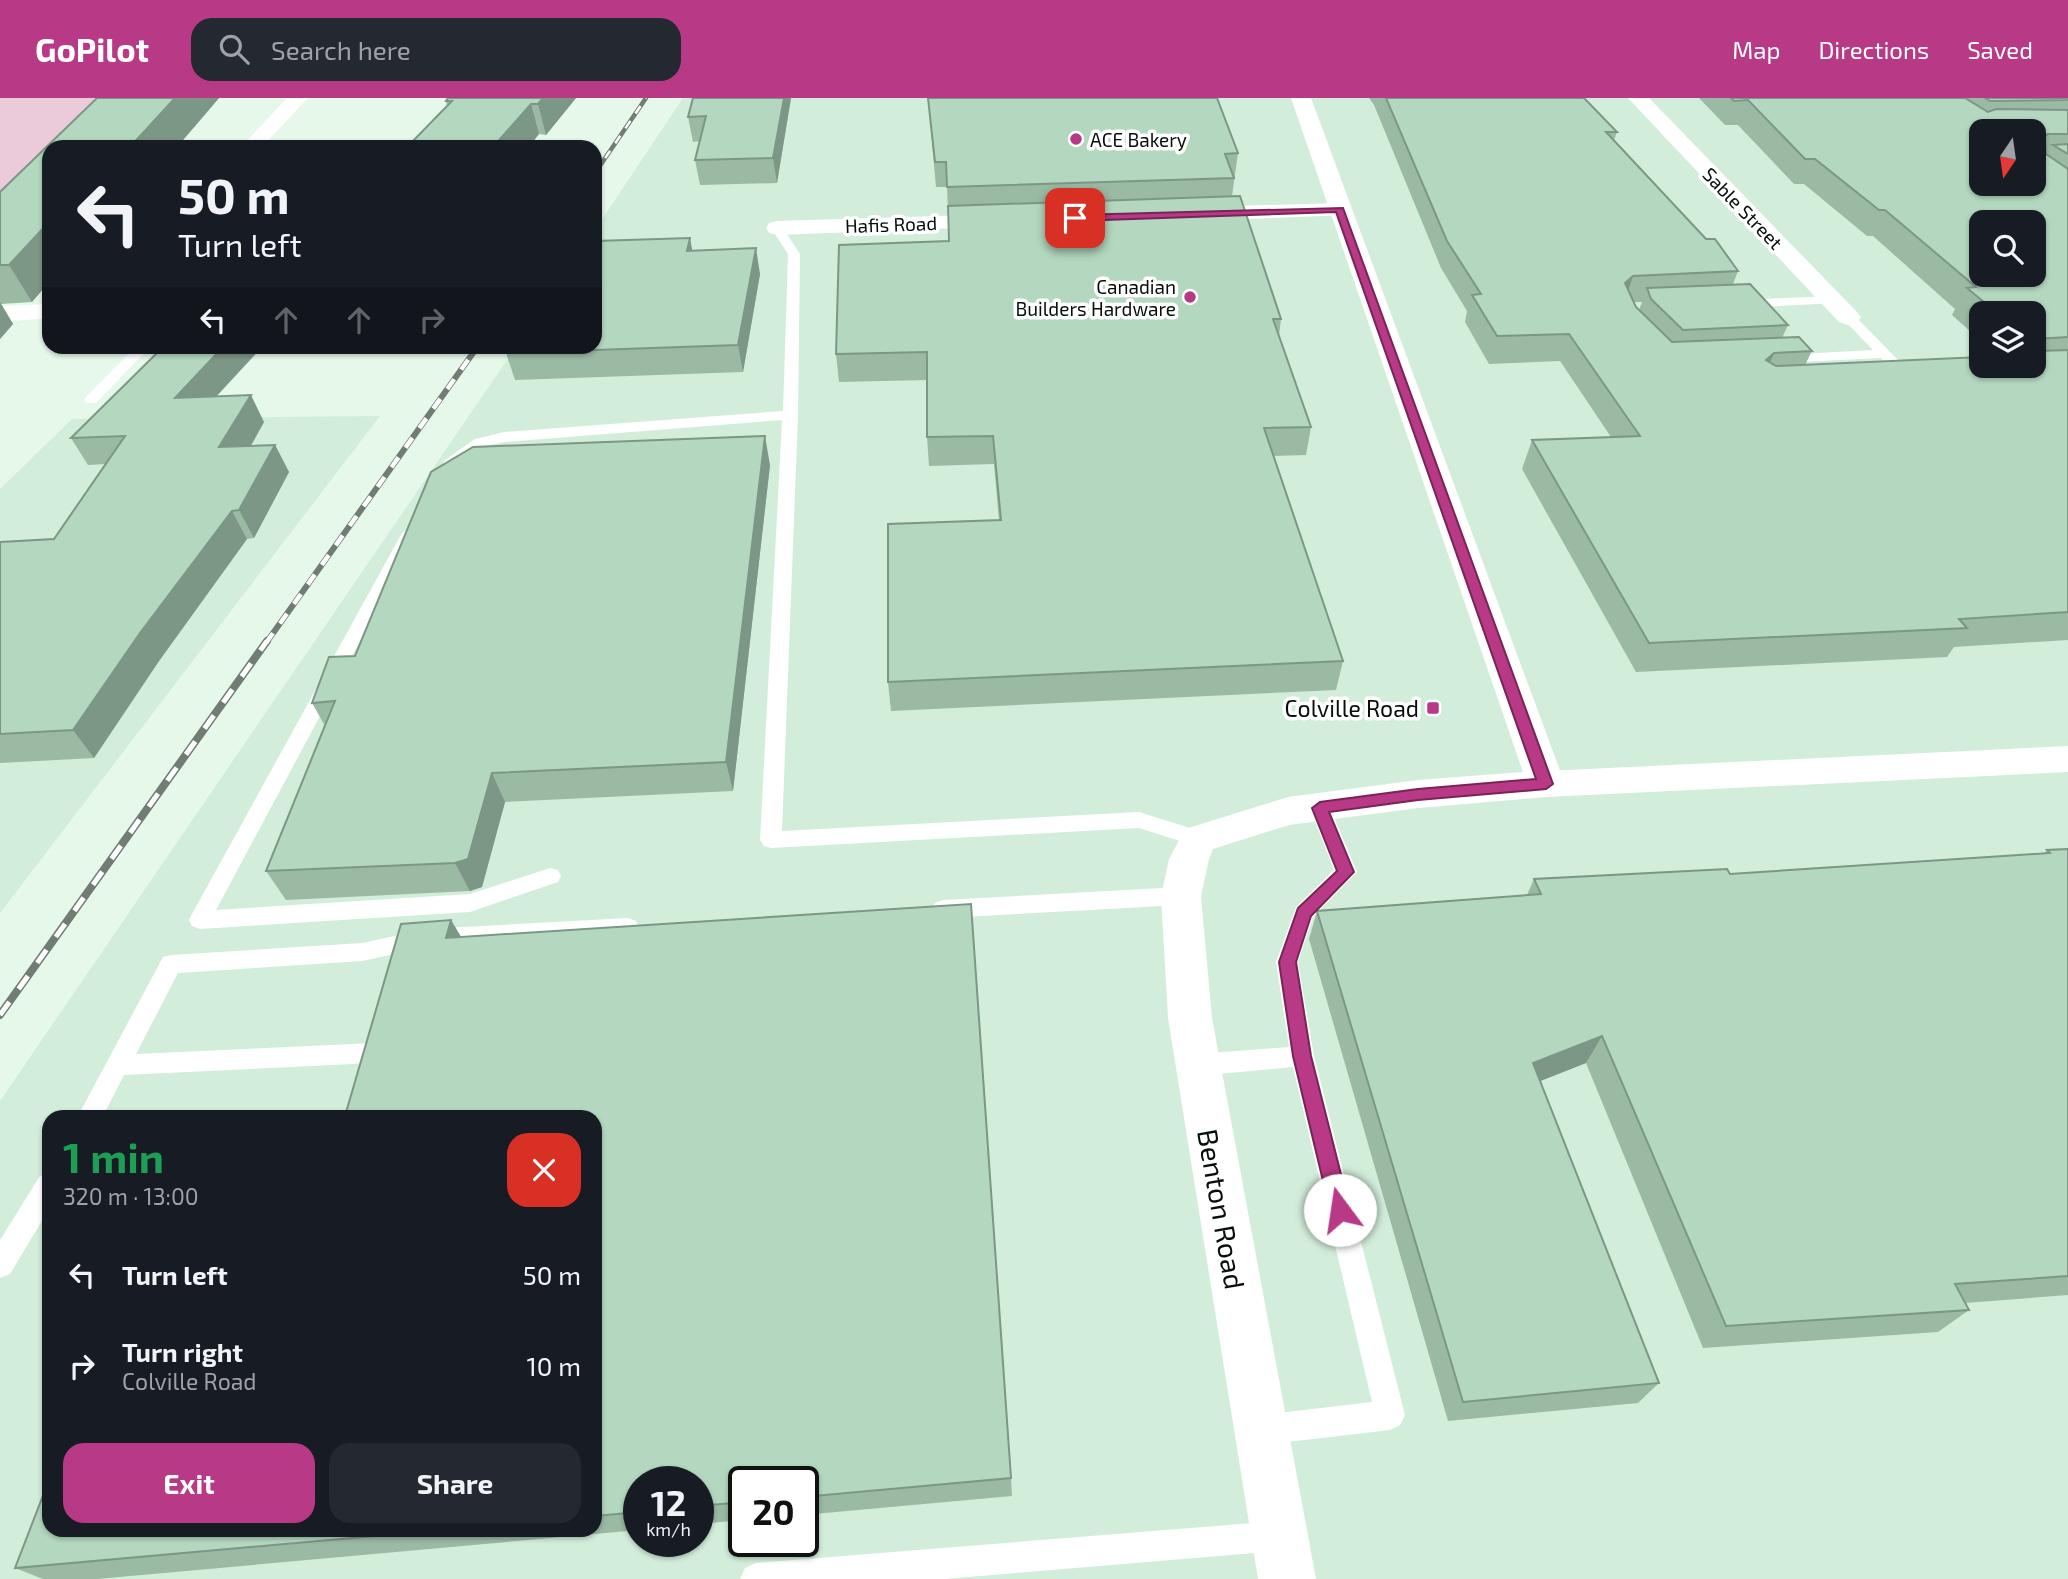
<!DOCTYPE html>
<html lang="en">
<head>
<meta charset="utf-8">
<style>
	:root { --surface:#171b24; --page:#242831; --text:#f1f3f6; --muted:#9ea1a6; --accent:#b83985 }
	body { margin:0; font-family:"Exo 2",sans-serif; background:var(--page); color:var(--text); height:100vh; display:flex; flex-direction:column; font-size:26px; white-space:nowrap }
	* { box-sizing:border-box; margin:0 }
	p { font-size:23px; color:var(--muted) }
	.icon { flex:none; width:38px; height:38px; fill:none; stroke:currentColor; stroke-width:2; stroke-linecap:round; stroke-linejoin:round }
	.map { position:relative; flex:1; overflow:hidden }
	.details { position:absolute; left:42px; top:1012px; width:560px; height:427px; display:flex; flex-direction:column; background:var(--surface); border-radius:21px; box-shadow:0 2px 5px #0004 }
	.details>* { flex:none }
	.hud { position:absolute; left:42px; top:42px; width:560px; height:214px; border-radius:21px; box-shadow:0 2px 5px #0004; background:#171b24; color:var(--text); overflow:hidden }
	.needle { width:46px; rotate:193deg }
	.fabs { position:absolute; left:1969px; top:21px; display:grid; gap:14px }
	.fabs a { display:grid; place-items:center; width:77px; height:77px; border-radius:14px; background:var(--surface); box-shadow:0 2px 5px #0004; font-size:35px }
	.speed { position:absolute; left:623px; top:1368px; display:flex; gap:14px; font-size:35px; font-weight:700; text-align:center }
	.speed>* { display:grid; place-content:center; width:91px; height:91px; border-radius:50%; background:var(--surface); box-shadow:0 2px 5px #0004; line-height:1 }
	.speed small { font-size:18px; font-weight:400 }
	.speed .limit { border:4px solid #111; border-radius:10px; background:#fff; color:#111 }
	.pin { position:absolute; display:grid; place-items:center; width:60px; height:60px; color:#fff; margin:-30px; border-radius:14px; box-shadow:0 4px 10px #0006 }
	.me { position:absolute; width:77px; margin:-38px; rotate:346deg; stroke-linejoin:round; filter:drop-shadow(0 0 5px #0008) }
	.turn { display:flex; align-items:center; gap:24px; height:147px; padding:0 21px; font-size:32px }
	.turn .icon { width:91px; height:91px; stroke-width:2.5 }
	.turn b { display:block; font-size:49px; line-height:60px }
	.lanes { display:flex; align-items:center; height:66px; padding:0 21px; background:#0003; justify-content:center; gap:35px; direction:ltr }
	.lanes .off { opacity:.35 }
	.round { display:grid; place-items:center; flex:none; width:74px; height:74px; border-radius:21px; background:var(--page) }
	.summary { display:flex; align-items:center; justify-content:space-between; height:119px; padding:0 21px }
	h1 { font-size:42px; font-weight:700; line-height:52px; color:#1e9e55 }
	.cta { display:flex; gap:14px; margin-top:auto; padding:14px 21px }
	.cta a { flex:1; height:80px; border-radius:21px; background:var(--accent); color:#fff; font-size:28px; font-weight:700; line-height:80px; text-align:center }
	.cta a+a { background:var(--page); color:var(--text) }
	ul { padding:0; list-style:none }
	li { display:flex; align-items:center; gap:21px; height:91px; padding:0 21px }
	li div { flex:1 }
	li b { display:block; font-size:26px }
	li em { font-style:normal }
	header { display:flex; align-items:center; gap:42px; box-sizing:border-box; height:98px; padding:0 35px; background:var(--accent); color:#fff }
	header strong { font-size:33px }
	nav { display:flex; gap:38px; margin-inline-start:auto; font-size:24px }
	.search { width:490px; height:63px; background:var(--page); display:flex; align-items:center; gap:18px; box-sizing:border-box; padding:0 24px; border-radius:21px; color:var(--muted); font-size:26px }
	.map>svg:first-child { display:block }
	.built { fill:#d3eddb; fill-rule:evenodd }
	.green { fill:#ebcbda }
	.lines { fill:none; stroke-linecap:round; stroke-linejoin:round }
	.service { fill:#fff; fill-rule:evenodd }
	.minor { fill:#fff; fill-rule:evenodd }
	.tertiary { fill:#fff; fill-rule:evenodd }
	.rail-far2-casing { stroke:#717d74; stroke-width:4.5 }
	.rail-far1-casing { stroke:#717d74; stroke-width:6 }
	.rail-casing { stroke:#717d74; stroke-width:8 }
	.rail-far2 { stroke:#fff; stroke-width:2.5; stroke-dasharray:9; stroke-linecap:butt }
	.rail-far1 { stroke:#fff; stroke-width:4.5; stroke-dasharray:12; stroke-linecap:butt }
	.rail { stroke:#fff; stroke-width:5; stroke-dasharray:16; stroke-linecap:butt }
	.wall { fill:#9abaa4; fill-rule:evenodd }
	.shaded-wall { fill:#7d9786 }
	.building { fill:#b3d8bf; stroke:#7d9786; stroke-width:2; fill-rule:evenodd }
	.route { fill:#b83985; stroke:#782556; stroke-width:2 }
	.poi-dot { fill:#b83985; stroke:#fff; stroke-width:2.5 }
	.labels { text-anchor:middle; dominant-baseline:central; stroke-width:7; stroke-linejoin:round; paint-order:stroke }
	.far-poi-label { font-size:19px; fill:#080e0a; stroke:#fff; text-anchor:start }
	.far-street-label { font-size:19px; fill:#080e0a; stroke:#fff }
	.poi-label { font-size:23px; fill:#080e0a; stroke:#fff; text-anchor:end }
	.near-street-label { font-size:28px; fill:#080e0a; stroke:#fff }
</style>
</head>
<body>
<header>
<strong>GoPilot</strong>
<div class="search"><svg class="icon" aria-label="search" viewBox="0 0 24 24"><circle cx="10" cy="10" r="6"/><path d="M15 15l6 6"/></svg>Search here</div>
<nav><a>Map</a><a>Directions</a><a>Saved</a></nav>
</header>
<div class="map">
<svg width="2068" height="1481" viewBox="0 0 2068 1481">
	<rect width="100%" height="100%" fill="#e5f8ea"/>
	<!-- built -->
	<path class="built" d="M 683,0 L 2068,0 L 2068,1481 L 0,1481 L 0,1003 L 516,249 L 595,248 L 595,132 ZM 1981,33 L 2034,33 L 2034,86 L 1981,86 ZM 1981,124 L 2034,124 L 2034,177 L 1981,177 ZM 1981,215 L 2034,215 L 2034,268 L 1981,268 ZM 49,1018 L 595,1018 L 595,1432 L 49,1432 ZM 639,1384 L 698,1384 L 698,1444 L 639,1444 ZM 744,1384 L 803,1384 L 803,1444 L 744,1444 Z
		M 380,318 L 0,815 L 0,391 L 72,321 Z"/>
	<!-- green -->
	<path class="green" d="M 0,0 L 122,0 L 49,49 L 0,104 Z"/>
	<g class="lines">
		<!-- service -->
		<path class="service" d="M 777,126 L 781,127 L 800,156 L 798,317 L 782,733 L 1139,714 L 1206,735 L 1210,741 L 1206,747 L 1199,749 L 1139,730 L 771,750 L 764,748 L 760,742 L 782,322 L 504,344 L 485,348 L 457,368 L 445,368 L 443,365 L 445,362 L 475,341 L 504,334 L 783,313 L 788,156 L 771,130 Z
			M 1832,198 L 1837,199 L 1837,205 L 1740,210 L 1733,206 L 1740,202 Z
			M 1848,215 L 1853,216 L 1898,262 L 1896,265 L 1886,265 L 1881,260 L 1779,265 L 1772,261 L 1779,257 L 1873,252 L 1841,219 Z
			M 136,248 L 151,248 L 96,305 L 86,305 L 84,302 L 86,299 Z
			M 410,430 L 418,435 L 216,812 L 470,796 L 550,770 L 558,772 L 561,778 L 558,784 L 470,814 L 200,831 L 192,828 L 189,822 L 192,816 L 402,435 Z
			M 1320,702 L 1327,705 L 1330,710 L 1357,774 L 1313,819 L 1298,864 L 1314,958 L 1405,1317 L 1400,1327 L 1390,1332 L 1261,1347 L 1251,1342 L 1246,1332 L 1251,1322 L 1261,1317 L 1372,1304 L 1293,969 L 1197,978 L 1188,974 L 1185,967 L 1188,960 L 1197,956 L 1289,949 L 1276,864 L 1296,809 L 1334,772 L 1310,710 L 1313,705 Z
			M 1181,789 L 1189,792 L 1192,798 L 1189,804 L 1181,807 L 943,820 L 935,817 L 932,811 L 935,805 L 943,802 Z
			M 628,820 L 636,823 L 639,829 L 636,835 L 628,838 L 427,849 L 362,863 L 178,875 L 136,956 L 374,945 L 382,948 L 386,955 L 382,962 L 374,965 L 124,977 L 103,1018 L 78,1018 L 163,859 L 171,857 L 362,845 L 427,831 Z
			M 49,1075 L 49,1111 L 10,1176 L 0,1180 L 0,1142 L 40,1078 Z
			M 1278,1423 L 1289,1427 L 1293,1438 L 1289,1449 L 1278,1453 L 945,1481 L 740,1481 L 745,1470 L 756,1465 Z"/>
		<!-- minor -->
		<path class="minor" d="M 287,0 L 308,0 L 262,49 L 241,49 Z
			M 1628,0 L 1649,0 L 1857,214 L 1861,219 L 1857,224 L 1848,227 L 1839,224 Z
			M 1340,105 L 1348,107 L 1351,112 L 1348,117 L 1192,123 L 1184,121 L 1181,116 L 1184,111 L 1192,109 Z
			M 1002,116 L 1010,118 L 1013,123 L 1010,128 L 777,137 L 769,135 L 766,130 L 769,125 L 777,123 Z
			M 49,206 L 49,220 L 0,224 L 0,208 Z
			M 2068,648 L 2068,674 L 1546,699 L 1533,696 L 1527,686 L 1533,676 L 1546,673 Z"/>
		<!-- tertiary -->
		<path class="tertiary" d="M 1291,0 L 1311,0 L 1565,686 L 1559,696 L 1546,699 L 1418,710 L 1289,727 L 1213,751 L 1209,761 L 1201,798 L 1212,920 L 1316,1481 L 1258,1481 L 1168,920 L 1161,798 L 1169,761 L 1185,731 L 1288,699 L 1418,682 L 1523,674 Z"/>
		<!-- rail-far2 casing -->
		<g class="rail-far2-casing">
			<path id="rail-far2" d="M 595,75 L 646,0"/>
		</g>
		<!-- rail-far1 casing -->
		<g class="rail-far1-casing">
			<path id="rail-far1" d="M 266,545 L 478,248"/>
		</g>
		<!-- rail casing -->
		<g class="rail-casing">
			<path id="rail" d="M 0,917 L 267,543"/>
		</g>
		<!-- rail-far2 -->
		<use href="#rail-far2" class="rail-far2"/>
		<!-- rail-far1 -->
		<use href="#rail-far1" class="rail-far1"/>
		<!-- rail -->
		<use href="#rail" class="rail"/>
	</g>
	<!-- wall -->
	<path class="wall" d="M 97,0 L 219,0 L 177,49 L 49,49 L 49,184 L 32,204 L 1,206 L 13,226 L 0,241 L 0,94 Z
		M 576,0 L 546,37 L 539,36 L 447,8 L 446,3 Z
		M 693,0 L 791,0 L 777,85 L 700,87 L 695,62 L 700,43 L 693,44 L 688,19 Z
		M 928,0 L 1217,0 L 1238,55 L 1232,98 L 1281,221 L 1279,238 L 1311,329 L 1306,357 L 1274,358 L 1343,563 L 1336,592 L 891,613 L 888,584 L 999,422 L 994,366 L 929,368 L 927,339 L 927,282 L 839,284 L 836,256 L 949,143 L 947,89 L 936,89 Z
		M 1369,0 L 1584,0 L 1617,34 L 1614,42 L 1706,141 L 1738,173 L 1733,186 L 1788,227 L 1782,240 L 1812,253 L 1805,267 L 2034,268 L 2034,215 L 1981,215 L 1981,243 L 1952,217 L 1955,211 L 1873,138 L 1867,138 L 1804,86 L 1794,86 L 1738,27 L 1725,27 L 1699,0 L 2068,0 L 2068,542 L 1954,549 L 1947,559 L 1636,574 L 1522,371 L 1532,342 L 1611,339 L 1560,263 L 1489,266 L 1465,224 L 1467,213 L 1441,170 L 1374,7 ZM 1634,204 L 1642,204 L 1639,212 L 1636,209 Z
		M 693,153 L 760,176 L 743,274 L 515,282 L 506,255 Z
		M 164,248 L 263,248 L 216,298 L 264,324 L 251,348 L 275,347 L 289,374 L 254,440 L 247,441 L 159,563 L 94,660 L 0,665 L 0,444 L 54,441 L 105,366 L 88,367 L 71,340 Z
		M 770,367 L 733,693 L 505,704 L 482,789 L 470,793 L 286,802 L 266,773 L 325,628 L 312,605 L 355,558 Z
		M 2068,751 L 2068,1197 L 1965,1205 L 1969,1212 L 1938,1234 L 1703,1250 L 1586,965 L 1540,983 L 1659,1285 L 1638,1305 L 1448,1323 L 1309,841 L 1317,813 L 1527,797 L 1534,781 L 1730,776 L 2044,756 L 2047,752 Z
		M 451,822 L 461,839 L 1011,1380 L 1012,1398 L 803,1417 L 803,1384 L 744,1384 L 744,1422 L 698,1426 L 698,1384 L 639,1384 L 639,1432 L 97,1481 L 43,1481 L 15,1470 L 49,1432 L 595,1432 L 595,1018 L 345,1018 Z"/>
	<!-- shaded-wall -->
	<path class="shaded-wall" d="M 175,0 L 219,0 L 177,49 L 130,49 Z
		M 543,0 L 576,0 L 546,37 L 538,6 Z
		M 784,0 L 791,0 L 777,85 L 773,60 Z
		M 531,6 L 539,36 L 529,49 L 493,49 Z
		M 49,124 L 49,184 L 32,204 L 9,167 Z
		M 690,140 L 695,167 L 687,153 Z
		M 756,150 L 760,176 L 743,274 L 738,247 Z
		M 1633,178 L 1624,205 L 1625,185 Z
		M 0,204 L 13,226 L 0,241 Z
		M 224,248 L 263,248 L 190,327 L 175,300 Z
		M 1774,255 L 1762,283 L 1766,262 Z
		M 251,297 L 264,324 L 234,377 L 219,349 Z
		M 765,338 L 770,367 L 733,693 L 726,664 Z
		M 275,347 L 289,374 L 254,440 L 239,412 Z
		M 232,413 L 247,441 L 159,563 L 94,660 L 73,632 L 140,535 Z
		M 492,675 L 505,704 L 482,789 L 470,793 L 455,765 Z
		M 451,822 L 467,849 L 446,840 Z
		M 1602,938 L 1586,965 L 1518,992 L 1533,965 Z"/>
	<!-- building -->
	<path class="building" d="M 97,0 L 175,0 L 130,49 L 49,49 L 49,124 L 9,167 L 0,167 L 0,94 Z
		M 448,0 L 543,0 L 538,6 L 531,6 L 493,49 L 407,49 L 452,3 L 446,3 Z
		M 693,0 L 784,0 L 773,60 L 695,62 L 706,18 L 688,19 Z
		M 928,0 L 1217,0 L 1238,55 L 1225,56 L 1234,80 L 947,89 L 946,64 L 935,64 Z
		M 1386,0 L 1584,0 L 1617,34 L 1606,34 L 1706,141 L 1715,141 L 1738,173 L 1633,178 L 1625,185 L 1636,209 L 1672,244 L 1799,239 L 1812,253 L 1774,255 L 1766,262 L 1776,268 L 1981,259 L 1981,268 L 2034,268 L 2034,257 L 2044,256 L 2040,253 L 2068,252 L 2068,514 L 1959,521 L 1967,530 L 1649,545 L 1532,342 L 1640,338 L 1569,236 L 1497,238 L 1472,197 L 1481,196 L 1447,143 Z
		M 1731,0 L 1965,0 L 1988,14 L 1996,11 L 2068,12 L 2068,36 L 2048,36 L 2045,38 L 2046,56 L 2068,71 L 2068,239 L 2034,241 L 2034,215 L 1997,215 L 1967,190 L 1976,189 L 1885,112 L 1879,112 L 1815,61 L 1805,61 L 1748,2 L 1734,3 ZM 1981,33 L 2034,33 L 2034,86 L 1981,86 ZM 1981,124 L 2034,124 L 2034,177 L 1981,177 Z
		M 1985,0 L 2068,0 L 2068,2 L 1990,3 Z
		M 2068,46 L 2068,56 L 2053,47 Z
		M 1240,98 L 1281,221 L 1273,221 L 1311,329 L 1264,330 L 1343,563 L 888,584 L 888,426 L 1001,422 L 993,338 L 927,339 L 927,254 L 836,256 L 839,147 L 949,143 L 948,108 Z
		M 690,140 L 687,153 L 756,150 L 738,247 L 506,255 L 511,248 L 595,248 L 595,143 Z
		M 1750,186 L 1788,227 L 1683,232 L 1651,201 L 1647,190 Z
		M 164,248 L 224,248 L 175,300 L 251,297 L 219,349 L 275,347 L 239,412 L 232,413 L 140,535 L 73,632 L 0,636 L 0,444 L 54,441 L 125,338 L 71,340 Z
		M 765,338 L 726,664 L 492,675 L 468,761 L 455,765 L 266,773 L 335,603 L 312,605 L 329,559 L 355,558 L 431,374 L 473,349 Z
		M 2068,751 L 2068,1178 L 1955,1186 L 1969,1212 L 1726,1228 L 1602,938 L 1533,965 L 1659,1285 L 1463,1304 L 1317,813 L 1541,796 L 1534,781 L 1727,771 L 1730,776 L 2050,755 L 2047,752 Z
		M 971,806 L 1011,1380 L 803,1399 L 803,1384 L 744,1384 L 744,1404 L 698,1408 L 698,1384 L 639,1384 L 639,1414 L 595,1418 L 595,1018 L 345,1018 L 401,826 L 451,822 L 446,840 Z
		M 49,1382 L 49,1432 L 443,1432 L 15,1470 Z"/>
	<!-- route -->
	<path class="route" d="M 1343,110 L 1553,686 L 1546,691 L 1418,702 L 1329,714 L 1354,774 L 1311,818 L 1296,864 L 1311,958 L 1350,1112 L 1347,1119 L 1340,1121 L 1333,1119 L 1330,1112 L 1293,958 L 1279,864 L 1298,810 L 1337,773 L 1312,710 L 1320,704 L 1418,691 L 1536,681 L 1336,114 L 1075,123 L 1070,120 L 1075,117 Z"/>
	<!-- markers -->
	<g class="poi-dot">
		<circle cx="1076" cy="41" r="7"/>
		<circle cx="1190" cy="199" r="7"/>
		<rect x="1426" y="603" width="14" height="14" rx="3.5"/>
	</g>
	<g class="labels">
		<!-- far-poi labels -->
		<g class="far-poi-label">
			<text x="1090" y="41">ACE Bakery</text>
			<text x="1176" y="188" text-anchor="end">Canadian<tspan x="1176" dy="22">Builders Hardware</tspan></text>
		</g>
		<!-- far-street labels -->
		<g class="far-street-label">
			<text transform="translate(1743 110) rotate(46)">Sable Street</text>
			<text transform="translate(891 126) rotate(-2)">Hafis Road</text>
		</g>
		<!-- poi labels -->
		<g class="poi-label">
			<text x="1419" y="610">Colville Road</text>
		</g>
		<!-- near-street labels -->
		<g class="near-street-label">
			<text transform="translate(1222 1111) rotate(80)">Benton Road</text>
		</g>
	</g>
</svg>
<div class="fabs">
<a><svg class="needle" viewBox="-14 -14 28 28"><path d="M0-13l5 13h-10z" fill="#e53935"/><path d="M0 13l5-13h-10z" fill="#9ea1a6"/></svg></a>
<a><svg class="icon" aria-label="search" viewBox="0 0 24 24"><circle cx="10" cy="10" r="6"/><path d="M15 15l6 6"/></svg></a>
<a><svg class="icon" aria-label="layers" viewBox="0 0 24 24"><path d="M12 4l9 5-9 5-9-5zM3 14l9 5 9-5"/></svg></a>
</div>
<div class="speed"><div>12<small>km/h</small></div><div class="limit">20</div></div>
<div class="pin" style="left:1075px;top:120px;background:#d93025"><svg class="icon" aria-label="arrive" viewBox="0 0 24 24"><path d="M6 21V4h12l-3 4 3 4H6"/></svg></div>
<svg class="me" style="left:1340px;top:1112px" viewBox="-20 -20 40 40"><circle r="19" fill="#fff"/><path d="M0-13L10 11 0 6-10 11z" fill="#b83985"/></svg>
<div class="hud">
<div class="turn"><svg class="icon" aria-label="left" viewBox="0 0 24 24"><path d="M17 20v-9H6M10 6l-5 5 5 5"/></svg><div><b>50 m</b>Turn left</div></div>
<div class="lanes"><svg class="icon" aria-label="left" viewBox="0 0 24 24"><path d="M17 20v-9H6M10 6l-5 5 5 5"/></svg><svg class="icon off" aria-label="ahead" viewBox="0 0 24 24"><path d="M12 20V5M6 11l6-6 6 6"/></svg><svg class="icon off" aria-label="ahead" viewBox="0 0 24 24"><path d="M12 20V5M6 11l6-6 6 6"/></svg><svg class="icon off" aria-label="right" viewBox="0 0 24 24"><path d="M7 20v-9h11M14 6l5 5-5 5"/></svg></div>
</div>
<section class="details">
<div class="summary"><div><h1>1 min</h1><p>320 m · 13:00</p></div><a class="round" style="background:#d93025;color:#fff"><svg class="icon" aria-label="close" viewBox="0 0 24 24"><path d="M6 6l12 12M18 6L6 18"/></svg></a></div>
<ul>
<li><svg class="icon" aria-label="left" viewBox="0 0 24 24"><path d="M17 20v-9H6M10 6l-5 5 5 5"/></svg><div><b>Turn left</b></div><em>50 m</em></li>
<li><svg class="icon" aria-label="right" viewBox="0 0 24 24"><path d="M7 20v-9h11M14 6l5 5-5 5"/></svg><div><b>Turn right</b><p>Colville Road</p></div><em>10 m</em></li>
</ul>
<div class="cta"><a>Exit</a><a>Share</a></div>
</section>
</div>
</body>
</html>
